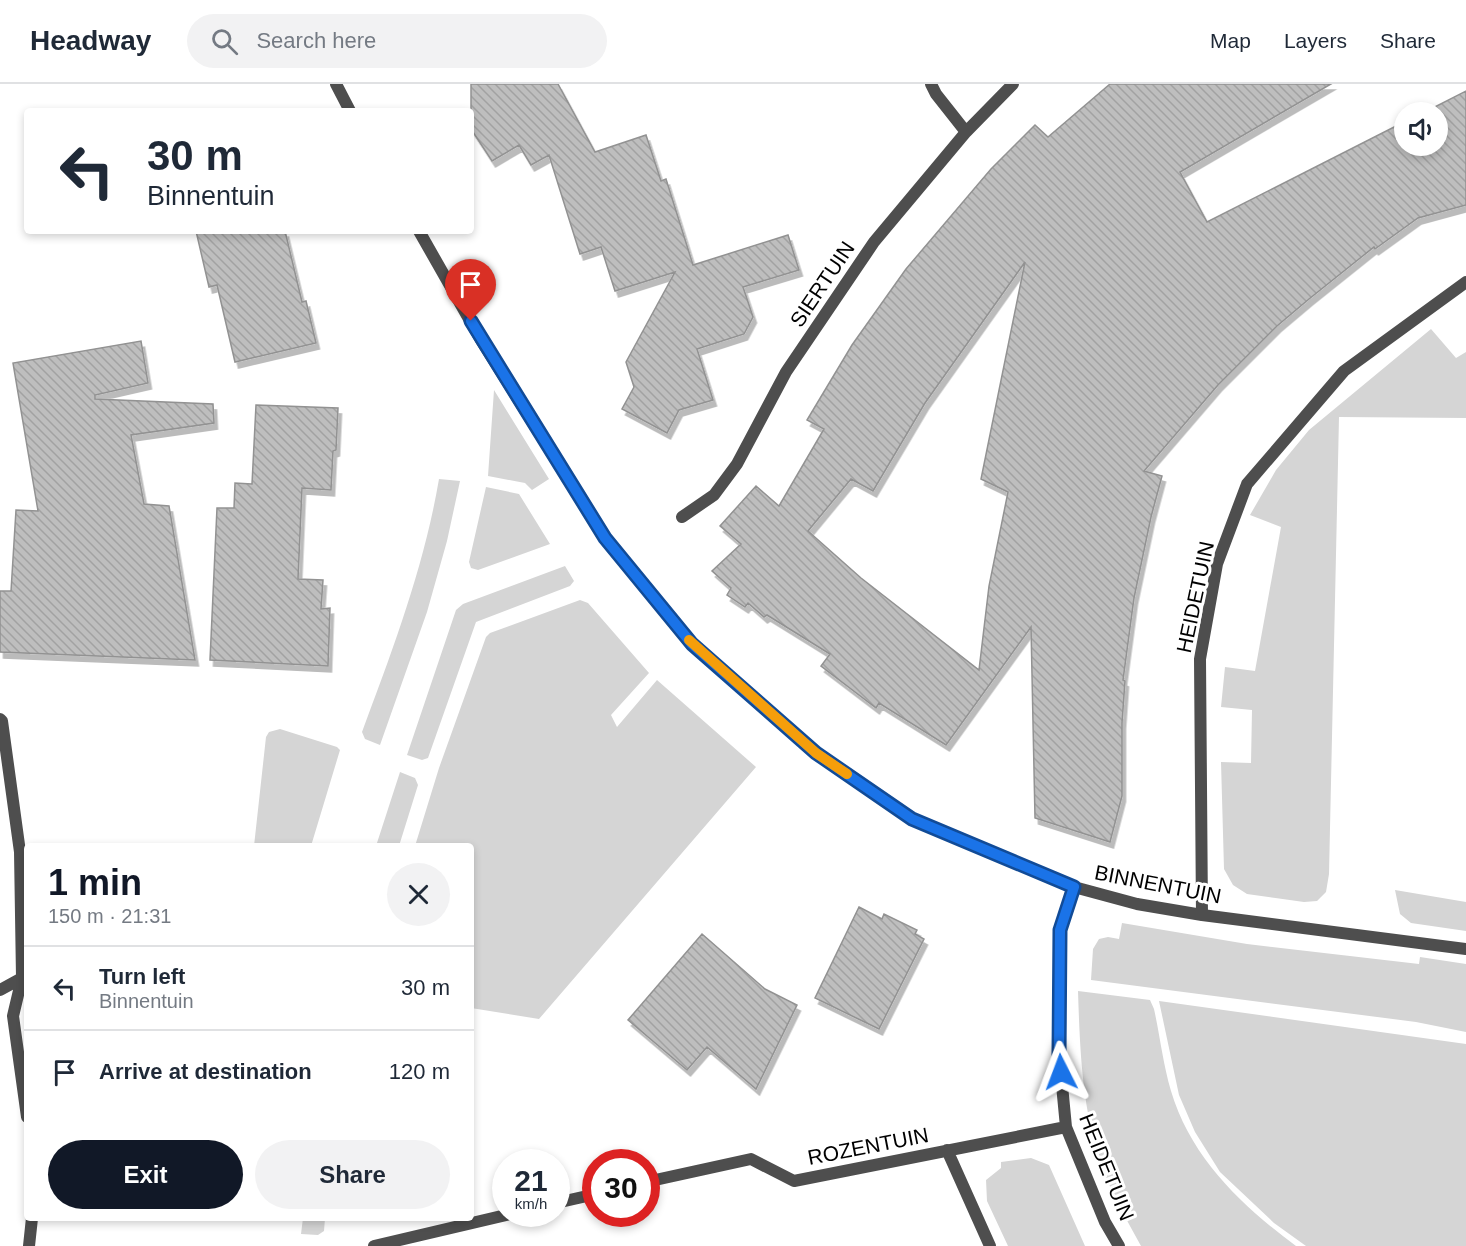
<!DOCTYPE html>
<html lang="en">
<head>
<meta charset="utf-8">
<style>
	:root { --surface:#fff; --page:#f2f2f3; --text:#1f2937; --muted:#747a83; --line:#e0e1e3; --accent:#111827 }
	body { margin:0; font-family:Helvetica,sans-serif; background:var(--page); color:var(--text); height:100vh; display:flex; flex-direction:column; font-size:22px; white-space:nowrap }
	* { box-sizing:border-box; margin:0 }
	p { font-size:20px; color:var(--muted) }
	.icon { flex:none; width:33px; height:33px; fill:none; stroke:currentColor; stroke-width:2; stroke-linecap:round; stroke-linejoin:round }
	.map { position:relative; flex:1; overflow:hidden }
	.sheet { position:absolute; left:24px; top:759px; width:450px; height:378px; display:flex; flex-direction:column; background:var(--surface); border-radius:6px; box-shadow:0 3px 9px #0003 }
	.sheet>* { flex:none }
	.top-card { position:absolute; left:24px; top:24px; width:450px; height:126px; border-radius:6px; box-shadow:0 3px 9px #0003; background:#fff; color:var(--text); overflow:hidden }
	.fabs { position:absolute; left:1394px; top:18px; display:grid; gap:12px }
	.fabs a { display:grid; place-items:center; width:54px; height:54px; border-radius:50%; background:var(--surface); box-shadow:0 3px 9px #0003; font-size:30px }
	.speed { position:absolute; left:492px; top:1065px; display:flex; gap:12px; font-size:30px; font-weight:700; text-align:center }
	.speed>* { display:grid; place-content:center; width:78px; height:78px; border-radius:50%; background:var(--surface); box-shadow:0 3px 9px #0003; line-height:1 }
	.speed small { font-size:15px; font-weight:400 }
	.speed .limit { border:9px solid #d22; background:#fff; color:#111 }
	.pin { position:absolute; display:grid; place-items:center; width:51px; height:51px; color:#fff; margin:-62px -26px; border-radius:50% 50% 50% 0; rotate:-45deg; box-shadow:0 0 6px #0007 }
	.pin .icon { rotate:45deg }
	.me { position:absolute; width:66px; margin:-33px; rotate:357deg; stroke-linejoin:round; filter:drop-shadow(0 0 4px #0008) }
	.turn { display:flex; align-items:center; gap:21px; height:126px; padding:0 24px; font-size:27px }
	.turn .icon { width:78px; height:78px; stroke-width:2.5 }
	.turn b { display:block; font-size:42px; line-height:51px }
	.round { display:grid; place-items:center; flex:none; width:63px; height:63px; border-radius:32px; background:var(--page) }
	.headline { display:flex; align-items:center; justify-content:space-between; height:102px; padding:0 24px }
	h1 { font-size:36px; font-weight:800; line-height:45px; color:var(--accent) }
	.cta { display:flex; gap:12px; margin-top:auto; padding:12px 24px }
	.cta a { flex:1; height:69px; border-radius:36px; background:var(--accent); color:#fff; font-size:24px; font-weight:800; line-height:69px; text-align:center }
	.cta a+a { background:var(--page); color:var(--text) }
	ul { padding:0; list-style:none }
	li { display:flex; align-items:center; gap:18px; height:84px; padding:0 24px; border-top:2px solid var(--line) }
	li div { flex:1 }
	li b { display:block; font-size:22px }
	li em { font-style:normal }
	header { display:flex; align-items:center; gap:36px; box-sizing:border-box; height:84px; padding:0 30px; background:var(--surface); border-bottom:2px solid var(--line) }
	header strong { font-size:28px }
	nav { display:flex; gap:33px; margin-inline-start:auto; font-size:21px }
	.search { width:420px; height:54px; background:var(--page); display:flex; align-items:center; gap:15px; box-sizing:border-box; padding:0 21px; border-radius:33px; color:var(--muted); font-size:22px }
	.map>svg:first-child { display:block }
	.green { fill:#d5d5d5 }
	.building { fill:url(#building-back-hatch); stroke:#929292; stroke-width:1.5; fill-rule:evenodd; filter:url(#shadow) }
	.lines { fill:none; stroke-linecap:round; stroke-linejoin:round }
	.minor { stroke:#4e4e4e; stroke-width:12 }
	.route-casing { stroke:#114b97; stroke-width:15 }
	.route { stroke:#1a73e8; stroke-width:10 }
	.slow { stroke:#f59e0b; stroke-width:10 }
	.labels { text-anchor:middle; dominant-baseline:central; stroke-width:6; stroke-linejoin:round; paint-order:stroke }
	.street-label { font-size:21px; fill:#000; stroke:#fff }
</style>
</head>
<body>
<header>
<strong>Headway</strong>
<div class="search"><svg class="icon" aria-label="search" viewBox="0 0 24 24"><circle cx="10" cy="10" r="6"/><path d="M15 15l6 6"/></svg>Search here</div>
<nav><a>Map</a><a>Layers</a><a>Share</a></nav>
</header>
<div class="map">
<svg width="1466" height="1162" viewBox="0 0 1466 1162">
	<defs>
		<pattern id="building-back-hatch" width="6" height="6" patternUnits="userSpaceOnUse" patternTransform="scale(1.5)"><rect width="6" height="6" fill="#bebebe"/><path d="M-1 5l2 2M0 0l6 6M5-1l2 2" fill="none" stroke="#a2a2a2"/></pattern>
		<filter id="shadow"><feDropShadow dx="3.5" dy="6" stdDeviation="0" flood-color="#0004"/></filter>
	</defs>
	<rect width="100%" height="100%" fill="#fff"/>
	<!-- green -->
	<path class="green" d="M 1431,245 L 1456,274 L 1466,268 L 1466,334 L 1339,333 L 1329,790 L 1326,808 L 1317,817 L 1304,818 L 1247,810 L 1233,801 L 1224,785 L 1221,678 L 1251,679 L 1252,626 L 1221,623 L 1225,583 L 1255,587 L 1281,443 L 1250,431 L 1276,386 L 1309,346 Z
		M 494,306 L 549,395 L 532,406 L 525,399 L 488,392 Z
		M 439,395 L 460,397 L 447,457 L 427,528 L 380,661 L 365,655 L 362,648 C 393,565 424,483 439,395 Z
		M 486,403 L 519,410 L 550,460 L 478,486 L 471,484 L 469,478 Z
		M 565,482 L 574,497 L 570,502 L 476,538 L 428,674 L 422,676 L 407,671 L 456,526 L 463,520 Z
		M 580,516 L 588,519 L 649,589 L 611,631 L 617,643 L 657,596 L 756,683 L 539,935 L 471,924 L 471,762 L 415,762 L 439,684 L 486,553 L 490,549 Z
		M 280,645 L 337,663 L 340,666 L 311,762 L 254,762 L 266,653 L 269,648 Z
		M 400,688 L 415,694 L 418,701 L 399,762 L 376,762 Z
		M 1395,806 L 1466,818 L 1466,847 L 1411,839 L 1400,830 Z
		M 1122,839 L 1247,860 L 1419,880 L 1420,873 L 1466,880 L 1466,948 L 1416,938 L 1091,896 L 1093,865 L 1099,855 L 1108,853 L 1119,855 Z
		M 1078,907 L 1150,916 L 1154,925 C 1160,952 1163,980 1171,1007 C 1191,1074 1242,1122 1296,1162 L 1141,1162 C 1128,1138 1114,1114 1104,1088 C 1082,1030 1080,968 1078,907 Z
		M 1159,917 L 1466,960 L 1466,1162 L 1306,1162 L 1274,1139 L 1220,1088 L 1195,1048 L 1179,1011 Z
		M 1031,1074 L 1049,1081 L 1085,1162 L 1008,1162 L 987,1117 L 986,1096 L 1001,1084 L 1001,1078 Z
		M 303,1134 L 325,1134 L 324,1147 L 318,1151 L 301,1150 Z"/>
	<!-- building -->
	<path class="building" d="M 471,0 L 558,0 L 595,68 L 646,51 L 661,97 L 666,95 L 693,181 L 788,151 L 799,186 L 743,203 L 753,233 L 744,250 L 697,265 L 713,316 L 679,326 L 667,349 L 622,325 L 634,303 L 626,278 L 675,188 L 615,207 L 601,163 L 580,170 L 549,71 L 531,81 L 519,61 L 492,77 L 471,45 Z
		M 1110,0 L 1331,0 L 1180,88 L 1207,138 L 1398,41 L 1404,40 L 1404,62 L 1437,62 L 1437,28 L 1425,28 L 1466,7 L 1466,121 L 1418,134 L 1375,165 L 1374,163 L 1309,215 L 1277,242 L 1218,301 L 1144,387 L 1162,392 L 1151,433 L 1134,514 L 1123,596 L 1125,597 L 1122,639 L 1122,712 L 1110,758 L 1035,734 L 1031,543 L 946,661 L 879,619 L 876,624 L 821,582 L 830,570 L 767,531 L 764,533 L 748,519 L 745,523 L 727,511 L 731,504 L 712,487 L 741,460 L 720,442 L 756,402 L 779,422 L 824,345 L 807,336 L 852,261 L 906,185 L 991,85 L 1035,41 L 1048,53 ZM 1025,178 L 981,395 L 1008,408 L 989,502 L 979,586 L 861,494 L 808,447 L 851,395 L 873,407 L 925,319 Z
		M 196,147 L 285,147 L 302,218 L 306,217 L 316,259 L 235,278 L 217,201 L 209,203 Z
		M 141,257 L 148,299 L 95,311 L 95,315 L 213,320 L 214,339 L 131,351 L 144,420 L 169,422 L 195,576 L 0,568 L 0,507 L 11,507 L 16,426 L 38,427 L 13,279 Z
		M 256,321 L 338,324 L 336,366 L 333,367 L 331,406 L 302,404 L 298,495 L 323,496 L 321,525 L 330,524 L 328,582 L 210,576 L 217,424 L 234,424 L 235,399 L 252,400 Z
		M 859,823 L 882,835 L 884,830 L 917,846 L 915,850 L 924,855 L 879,945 L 815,914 Z
		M 702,850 L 765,905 L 797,921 L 756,1005 L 707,963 L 687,986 L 628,936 Z"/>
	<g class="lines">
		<!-- minor -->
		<path class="minor" d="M 336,0 L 350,27
			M 931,0 L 936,10 L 966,48
			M 419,147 L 481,256 L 605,454 L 692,560 L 816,669 L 912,735 L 1074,803 L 1137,820 L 1202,831 L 1466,865
			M 682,433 L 714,411 L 737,380 L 786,288 L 874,158 L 966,48 L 1013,0
			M 0,635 L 2,637 L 20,768 L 22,894 L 13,932 L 27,1033
			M 1074,803 L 1060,846 L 1059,970 L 1066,1043 L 1105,1138 L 1119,1162
			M 1202,831 L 1200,575 L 1217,480 L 1247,400 L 1344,287 L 1466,198
			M 0,906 L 22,894
			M 947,1066 L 990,1162
			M 646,1098 L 751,1075 L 794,1097 L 1066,1043
			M 556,1119 L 596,1110
			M 29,1162 L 32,1134
			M 374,1162 L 510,1130"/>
	</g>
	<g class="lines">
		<!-- route casing -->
		<g class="route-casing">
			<path id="route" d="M 471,237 L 605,454 L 692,560 L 816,669 L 912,735 L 1074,803 L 1060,846 L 1059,970 L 1061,988"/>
		</g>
		<!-- route -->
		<use href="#route" class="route"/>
		<!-- slow -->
		<path class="slow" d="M 689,556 L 816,669 L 847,690"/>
	</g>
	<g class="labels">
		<!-- street labels -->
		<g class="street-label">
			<text transform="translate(822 200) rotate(-56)">SIERTUIN</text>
			<text transform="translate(1195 513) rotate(-78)">HEIDETUIN</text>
			<text transform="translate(1158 800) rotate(11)">BINNENTUIN</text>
			<text transform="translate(868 1062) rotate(-11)">ROZENTUIN</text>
			<text transform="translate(1107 1083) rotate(68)">HEIDETUIN</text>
		</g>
	</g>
</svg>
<div class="fabs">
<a><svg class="icon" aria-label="sound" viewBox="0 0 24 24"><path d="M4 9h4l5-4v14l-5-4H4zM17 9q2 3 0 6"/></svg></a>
</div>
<div class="speed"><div>21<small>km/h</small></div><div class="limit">30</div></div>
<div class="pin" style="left:471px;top:237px;background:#d93025"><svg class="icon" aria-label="arrive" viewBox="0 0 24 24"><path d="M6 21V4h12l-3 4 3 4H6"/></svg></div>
<svg class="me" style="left:1061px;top:988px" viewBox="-20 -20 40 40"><path d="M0-17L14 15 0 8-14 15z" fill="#1a73e8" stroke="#fff" stroke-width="4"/></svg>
<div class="top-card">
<div class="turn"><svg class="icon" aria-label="left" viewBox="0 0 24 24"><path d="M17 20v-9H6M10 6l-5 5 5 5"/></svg><div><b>30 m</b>Binnentuin</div></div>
</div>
<section class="sheet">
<div class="headline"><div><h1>1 min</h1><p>150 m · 21:31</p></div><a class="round"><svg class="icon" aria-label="close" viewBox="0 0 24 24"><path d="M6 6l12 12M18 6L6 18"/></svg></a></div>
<ul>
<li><svg class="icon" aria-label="left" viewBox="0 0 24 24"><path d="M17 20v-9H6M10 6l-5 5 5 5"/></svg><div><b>Turn left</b><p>Binnentuin</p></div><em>30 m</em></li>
<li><svg class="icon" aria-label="arrive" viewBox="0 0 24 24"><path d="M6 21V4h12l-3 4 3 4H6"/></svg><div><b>Arrive at destination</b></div><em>120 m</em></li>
</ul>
<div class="cta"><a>Exit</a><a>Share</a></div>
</section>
</div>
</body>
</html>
